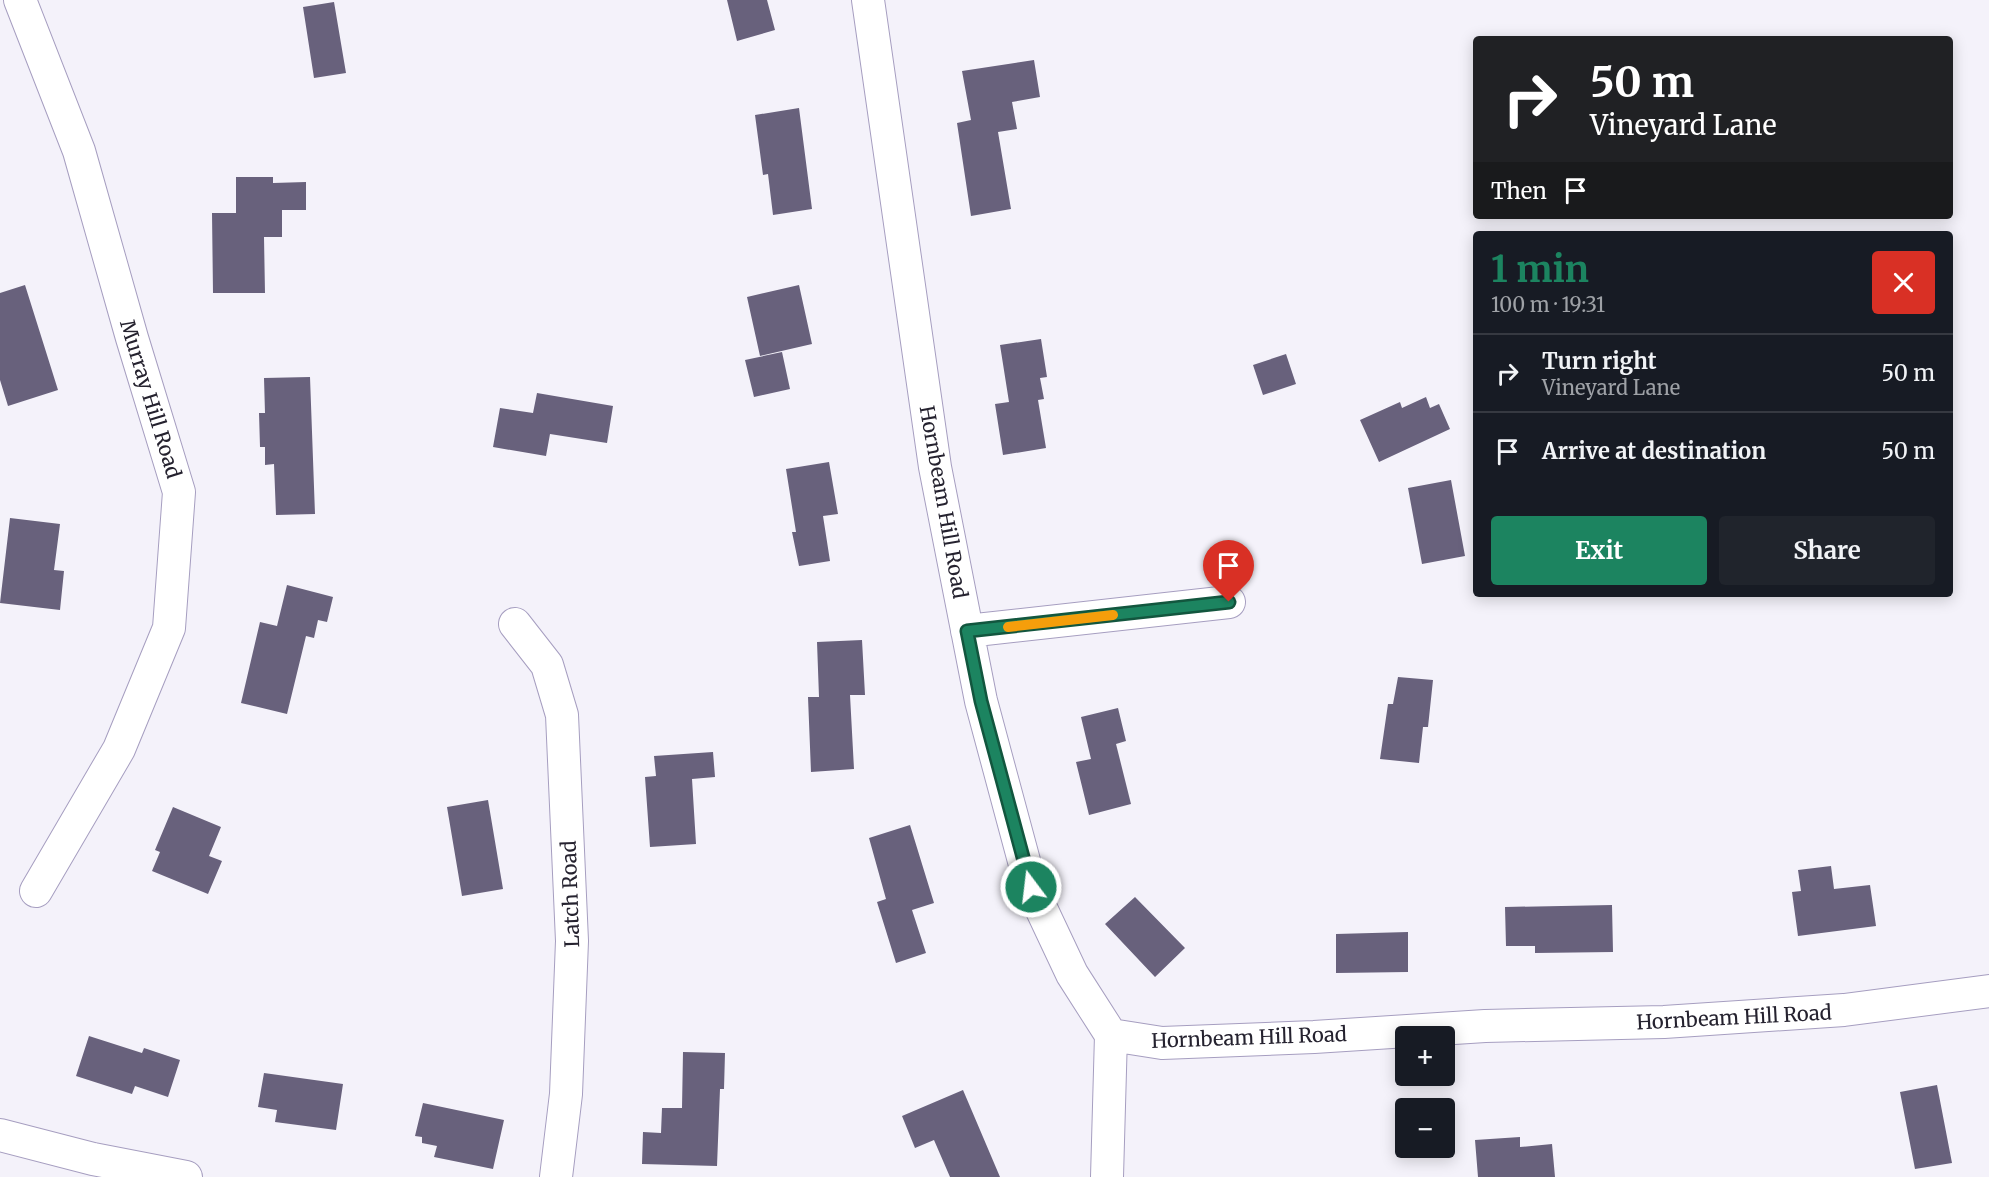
<!DOCTYPE html>
<html lang="en">
<head>
<meta charset="utf-8">
<style>
	:root { --surface:#171b24; --page:#20242c; --text:#f1f3f6; --muted:#9ea1a6; --line:#363941; --accent:#1c8460 }
	body { margin:0; font-family:Merriweather,serif; background:var(--page); color:var(--text); height:100vh; display:flex; flex-direction:column; font-size:22px; white-space:nowrap }
	* { box-sizing:border-box; margin:0 }
	p { font-size:20px; color:var(--muted) }
	.icon { flex:none; width:33px; height:33px; fill:none; stroke:currentColor; stroke-width:2; stroke-linecap:round; stroke-linejoin:round }
	.map { position:relative; flex:1; overflow:hidden }
	.details { position:absolute; left:1473px; top:231px; width:480px; height:366px; display:flex; flex-direction:column; background:var(--surface); border-radius:6px; box-shadow:0 3px 15px #0003 }
	.details>* { flex:none }
	.top-card { position:absolute; left:1473px; top:36px; width:480px; height:183px; border-radius:6px; box-shadow:0 3px 15px #0003; background:#202124; color:#fff; overflow:hidden }
	.fabs { position:absolute; left:1395px; top:1026px; display:grid; gap:12px }
	.fabs a { display:grid; place-items:center; width:60px; height:60px; border-radius:6px; background:var(--surface); box-shadow:0 3px 15px #0003; font-size:30px }
	.pin { position:absolute; display:grid; place-items:center; width:51px; height:51px; color:#fff; margin:-62px -26px; border-radius:50% 50% 50% 0; rotate:-45deg; box-shadow:0 0 6px #0007 }
	.pin .icon { rotate:45deg }
	.me { position:absolute; width:66px; margin:-33px; rotate:345deg; stroke-linejoin:round; filter:drop-shadow(0 0 4px #0008) }
	.turn { display:flex; align-items:center; gap:21px; height:126px; padding:0 18px; font-size:27px }
	.turn .icon { width:78px; height:78px; stroke-width:2.5 }
	.turn b { display:block; font-size:42px; line-height:51px }
	.then { display:flex; align-items:center; height:57px; padding:0 18px; background:#0003; gap:12px; font-size:22px }
	.round { display:grid; place-items:center; flex:none; width:63px; height:63px; border-radius:6px; background:var(--page) }
	.head { display:flex; align-items:center; justify-content:space-between; height:102px; padding:0 18px }
	h1 { font-size:36px; font-weight:700; line-height:45px; color:var(--accent) }
	.cta { display:flex; gap:12px; margin-top:auto; padding:12px 18px }
	.cta a { flex:1; height:69px; border-radius:6px; background:var(--accent); color:#fff; font-size:24px; font-weight:700; line-height:69px; text-align:center }
	.cta a+a { background:var(--page); color:var(--text) }
	ul { padding:0; list-style:none }
	li { display:flex; align-items:center; gap:18px; height:78px; padding:0 18px; border-top:2px solid var(--line) }
	li div { flex:1 }
	li b { display:block; font-size:22px }
	li em { font-style:normal }
	.map>svg:first-child { display:block }
	.building { fill:#68617c }
	.lines { fill:none; stroke-linecap:round; stroke-linejoin:round }
	.minor-casing { stroke:#a69ec0; stroke-width:34 }
	.minor { stroke:#fff; stroke-width:32 }
	.route-casing { stroke:#12563e; stroke-width:15 }
	.route { stroke:#1c8460; stroke-width:10 }
	.slow { stroke:#f59e0b; stroke-width:10 }
	.labels { text-anchor:middle; dominant-baseline:central; stroke-width:6; stroke-linejoin:round; paint-order:stroke }
	.street-label { font-size:20px; fill:#25222f; stroke:#fff }
</style>
</head>
<body>
<div class="map">
<svg width="1989" height="1177" viewBox="0 0 1989 1177">
	<rect width="100%" height="100%" fill="#f4f2fa"/>
	<!-- building -->
	<path class="building" d="M 727,0 L 767,0 L 775,30 L 737,41 Z
		M 334,2 L 346,73 L 314,78 L 303,7 Z
		M 1034,60 L 1040,97 L 1012,102 L 1017,129 L 998,132 L 1011,209 L 971,216 L 957,123 L 971,120 L 962,71 Z
		M 799,108 L 812,209 L 773,215 L 768,174 L 763,175 L 755,115 Z
		M 236,177 L 273,177 L 273,183 L 306,182 L 306,210 L 282,210 L 282,237 L 264,237 L 265,293 L 213,293 L 212,213 L 236,213 Z
		M 25,285 L 58,390 L 8,406 L 0,380 L 0,293 Z
		M 799,285 L 812,344 L 760,356 L 747,297 Z
		M 1041,339 L 1047,377 L 1040,378 L 1044,399 L 1038,400 L 1046,448 L 1003,455 L 995,404 L 1009,402 L 1000,345 Z
		M 782,352 L 790,389 L 754,397 L 745,360 Z
		M 1286,354 L 1296,384 L 1263,395 L 1253,365 Z
		M 310,377 L 315,514 L 276,515 L 274,464 L 265,465 L 265,447 L 260,447 L 259,413 L 265,413 L 264,378 Z
		M 537,393 L 613,406 L 607,443 L 550,434 L 546,456 L 493,447 L 500,408 L 533,413 Z
		M 1426,397 L 1430,408 L 1439,404 L 1450,429 L 1379,462 L 1360,420 L 1400,402 L 1402,408 Z
		M 829,462 L 838,514 L 823,516 L 830,561 L 799,566 L 792,532 L 796,532 L 786,469 Z
		M 1451,480 L 1465,556 L 1422,564 L 1408,488 Z
		M 10,518 L 60,524 L 54,570 L 64,571 L 60,610 L 0,603 Z
		M 287,585 L 333,597 L 327,622 L 318,620 L 314,638 L 306,636 L 287,714 L 241,703 L 260,622 L 277,626 Z
		M 862,640 L 865,695 L 850,695 L 854,769 L 811,772 L 808,697 L 819,697 L 817,642 Z
		M 1398,677 L 1433,680 L 1428,727 L 1423,727 L 1419,763 L 1380,759 L 1388,704 L 1393,704 Z
		M 1118,708 L 1126,741 L 1116,744 L 1131,804 L 1089,815 L 1076,762 L 1091,759 L 1081,717 Z
		M 713,752 L 715,777 L 692,779 L 696,844 L 650,847 L 645,777 L 656,776 L 654,756 Z
		M 488,800 L 503,889 L 462,896 L 447,807 Z
		M 173,807 L 221,827 L 209,856 L 222,861 L 208,894 L 152,871 L 160,852 L 155,850 Z
		M 910,825 L 934,903 L 912,910 L 926,953 L 896,963 L 877,902 L 886,899 L 869,838 Z
		M 1831,866 L 1834,889 L 1870,885 L 1876,926 L 1798,936 L 1792,892 L 1801,891 L 1798,870 Z
		M 1135,897 L 1185,948 L 1155,977 L 1105,924 Z
		M 1612,905 L 1613,952 L 1535,953 L 1535,946 L 1506,946 L 1505,907 Z
		M 1408,932 L 1408,972 L 1336,973 L 1336,934 Z
		M 89,1036 L 142,1053 L 144,1048 L 180,1060 L 168,1097 L 135,1086 L 132,1094 L 76,1076 Z
		M 683,1052 L 725,1053 L 724,1089 L 720,1089 L 717,1166 L 642,1164 L 643,1132 L 661,1133 L 662,1108 L 682,1108 Z
		M 264,1073 L 343,1084 L 336,1130 L 275,1122 L 277,1110 L 258,1107 Z
		M 1937,1085 L 1952,1163 L 1915,1169 L 1900,1092 Z
		M 963,1090 L 1000,1177 L 950,1177 L 934,1140 L 915,1148 L 902,1116 Z
		M 423,1103 L 504,1120 L 493,1169 L 434,1157 L 437,1146 L 422,1143 L 422,1137 L 415,1136 Z
		M 1520,1137 L 1520,1147 L 1552,1144 L 1555,1177 L 1478,1177 L 1475,1140 Z"/>
	<g class="lines">
		<!-- minor casing -->
		<g class="minor-casing">
			<path id="minor" d="M 20,0 L 79,151 L 132,338 L 179,492 L 169,628 L 119,749 L 36,891
				M 868,0 L 935,467 L 981,701 L 1031,887 L 1072,974 L 1111,1035 L 1162,1043 L 1314,1037 L 1485,1026 L 1664,1022 L 1844,1010 L 1989,991
				M 515,624 L 547,665 L 562,715 L 572,941 L 566,1094 L 556,1177
				M 967,631 L 1229,602
				M 0,1135 L 93,1159 L 186,1177
				M 1107,1177 L 1111,1035"/>
		</g>
		<!-- minor -->
		<use href="#minor" class="minor"/>
	</g>
	<g class="lines">
		<!-- route casing -->
		<g class="route-casing">
			<path id="route" d="M 1031,887 L 981,701 L 967,631 L 1229,602"/>
		</g>
		<!-- route -->
		<use href="#route" class="route"/>
		<!-- slow -->
		<path class="slow" d="M 1008,627 L 1113,615"/>
	</g>
	<g class="labels">
		<!-- street labels -->
		<g class="street-label">
			<text transform="translate(151 399) rotate(73)">Murray Hill Road</text>
			<text transform="translate(944 502) rotate(80)">Hornbeam Hill Road</text>
			<text transform="translate(570 894) rotate(-92)">Latch Road</text>
			<text transform="translate(1734 1017) rotate(-3)">Hornbeam Hill Road</text>
			<text transform="translate(1249 1037) rotate(-2)">Hornbeam Hill Road</text>
		</g>
	</g>
</svg>
<div class="fabs">
<a>+</a>
<a>−</a>
</div>
<div class="pin" style="left:1229px;top:602px;background:#d93025"><svg class="icon" aria-label="arrive" viewBox="0 0 24 24"><path d="M6 21V4h12l-3 4 3 4H6"/></svg></div>
<svg class="me" style="left:1031px;top:887px" viewBox="-20 -20 40 40"><circle r="17" fill="#1c8460" stroke="#fff" stroke-width="3"/><path d="M0-11L8 9 0 5-8 9z" fill="#fff"/></svg>
<div class="top-card">
<div class="turn"><svg class="icon" aria-label="right" viewBox="0 0 24 24"><path d="M7 20v-9h11M14 6l5 5-5 5"/></svg><div><b>50 m</b>Vineyard Lane</div></div>
<div class="then">Then<svg class="icon" aria-label="arrive" viewBox="0 0 24 24"><path d="M6 21V4h12l-3 4 3 4H6"/></svg></div>
</div>
<section class="details">
<div class="head"><div><h1>1 min</h1><p>100 m · 19:31</p></div><a class="round" style="background:#d93025;color:#fff"><svg class="icon" aria-label="close" viewBox="0 0 24 24"><path d="M6 6l12 12M18 6L6 18"/></svg></a></div>
<ul>
<li><svg class="icon" aria-label="right" viewBox="0 0 24 24"><path d="M7 20v-9h11M14 6l5 5-5 5"/></svg><div><b>Turn right</b><p>Vineyard Lane</p></div><em>50 m</em></li>
<li><svg class="icon" aria-label="arrive" viewBox="0 0 24 24"><path d="M6 21V4h12l-3 4 3 4H6"/></svg><div><b>Arrive at destination</b></div><em>50 m</em></li>
</ul>
<div class="cta"><a>Exit</a><a>Share</a></div>
</section>
</div>
</body>
</html>
